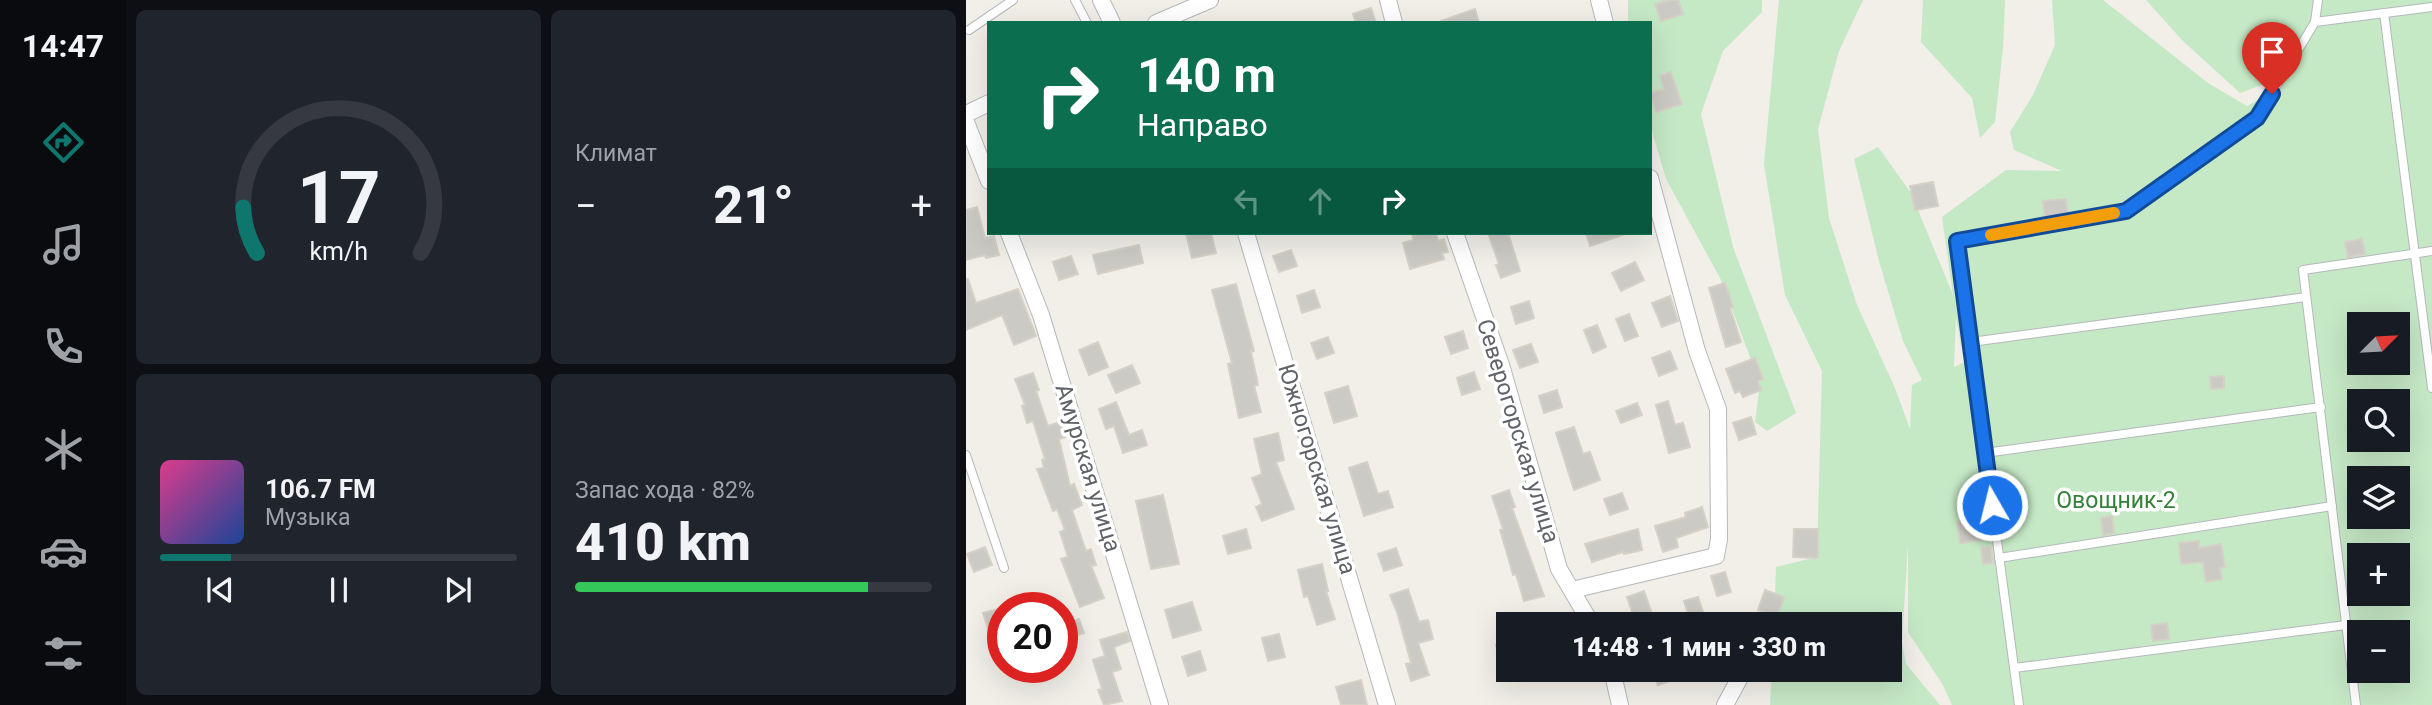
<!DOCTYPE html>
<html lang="ru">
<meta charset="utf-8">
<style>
body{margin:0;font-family:Roboto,sans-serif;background:#20242c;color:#f1f3f6;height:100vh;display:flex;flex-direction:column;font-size:26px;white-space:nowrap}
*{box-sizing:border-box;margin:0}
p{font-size:23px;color:#9ea1a6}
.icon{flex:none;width:38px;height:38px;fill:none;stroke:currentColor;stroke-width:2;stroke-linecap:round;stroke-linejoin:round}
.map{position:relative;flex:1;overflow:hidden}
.details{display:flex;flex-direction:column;gap:10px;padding:10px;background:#0d0f14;width:840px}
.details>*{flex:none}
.guide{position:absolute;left:21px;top:21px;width:665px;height:214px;border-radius:0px;box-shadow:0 7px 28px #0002;background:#0b6e4f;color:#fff;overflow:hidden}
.needle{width:46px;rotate:66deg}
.tools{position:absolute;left:1381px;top:312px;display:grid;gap:14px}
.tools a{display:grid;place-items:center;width:63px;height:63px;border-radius:0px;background:#171b24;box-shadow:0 7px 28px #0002;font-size:35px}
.speed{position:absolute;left:21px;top:592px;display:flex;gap:14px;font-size:35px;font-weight:700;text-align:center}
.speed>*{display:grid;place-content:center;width:91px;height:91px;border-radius:50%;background:#171b24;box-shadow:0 7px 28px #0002;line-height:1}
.speed .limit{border:10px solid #d22;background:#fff;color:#111}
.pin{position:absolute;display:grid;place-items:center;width:60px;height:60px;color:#fff;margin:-72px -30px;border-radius:50% 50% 50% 0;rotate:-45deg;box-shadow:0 0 7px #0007}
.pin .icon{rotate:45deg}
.me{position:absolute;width:77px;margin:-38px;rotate:352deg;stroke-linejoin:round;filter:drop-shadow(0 0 5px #0008)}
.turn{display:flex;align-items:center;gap:24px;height:147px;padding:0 35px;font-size:32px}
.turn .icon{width:91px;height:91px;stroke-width:2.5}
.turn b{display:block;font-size:49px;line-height:60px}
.lanes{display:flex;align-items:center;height:66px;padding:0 35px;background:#0003;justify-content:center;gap:35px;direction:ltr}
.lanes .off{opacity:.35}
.big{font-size:52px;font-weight:800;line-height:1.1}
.details .widget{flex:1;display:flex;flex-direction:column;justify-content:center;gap:10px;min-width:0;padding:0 24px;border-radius:10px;background:#20242c}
.details .dial{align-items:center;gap:0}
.dial svg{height:182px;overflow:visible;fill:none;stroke:#363941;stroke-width:7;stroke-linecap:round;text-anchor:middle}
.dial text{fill:#f1f3f6;stroke:none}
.song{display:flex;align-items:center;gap:21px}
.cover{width:84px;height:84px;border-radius:10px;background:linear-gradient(135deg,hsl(330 70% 55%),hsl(220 70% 35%))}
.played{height:7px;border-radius:4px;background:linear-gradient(90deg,#0f766e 20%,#363941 20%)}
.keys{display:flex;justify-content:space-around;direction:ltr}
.heat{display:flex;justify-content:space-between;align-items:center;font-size:38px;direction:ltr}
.charge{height:10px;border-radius:5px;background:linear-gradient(90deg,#34c759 82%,#363941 0)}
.details .tiles{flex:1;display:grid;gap:10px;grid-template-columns:repeat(2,1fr)}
.trip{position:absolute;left:530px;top:612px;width:406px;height:70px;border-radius:0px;background:#171b24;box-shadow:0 7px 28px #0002;font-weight:800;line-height:70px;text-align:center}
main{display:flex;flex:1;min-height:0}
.tab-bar{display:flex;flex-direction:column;width:126px;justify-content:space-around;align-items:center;background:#090b0e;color:#9ea1a6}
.tab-bar .icon{width:49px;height:49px}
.tab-bar .current{color:#0f766e}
.tab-bar b{font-size:32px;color:#f1f3f6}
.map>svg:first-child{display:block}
.green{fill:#c5e8c5;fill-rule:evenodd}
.building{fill:#cccac5;stroke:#d6d1c6;stroke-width:2}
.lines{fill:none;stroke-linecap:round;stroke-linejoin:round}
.service-casing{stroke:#b5b8bc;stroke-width:10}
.minor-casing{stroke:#b5b8bc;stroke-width:18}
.service{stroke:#fff;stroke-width:8}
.minor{stroke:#fff;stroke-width:16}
.route-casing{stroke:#114b97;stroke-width:18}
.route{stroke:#1a73e8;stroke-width:12}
.slow{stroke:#f59e0b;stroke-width:12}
.labels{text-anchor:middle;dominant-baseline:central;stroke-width:7;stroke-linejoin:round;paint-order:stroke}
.street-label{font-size:23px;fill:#5f6368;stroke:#fff}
.park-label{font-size:23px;fill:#348238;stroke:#fff}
</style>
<main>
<nav class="tab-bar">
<b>14:47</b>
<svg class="icon current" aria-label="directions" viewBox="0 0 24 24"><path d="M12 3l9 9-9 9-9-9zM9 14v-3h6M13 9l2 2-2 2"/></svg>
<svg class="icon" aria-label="music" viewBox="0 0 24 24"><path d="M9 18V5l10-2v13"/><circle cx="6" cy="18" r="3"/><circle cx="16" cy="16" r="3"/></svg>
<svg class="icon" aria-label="phone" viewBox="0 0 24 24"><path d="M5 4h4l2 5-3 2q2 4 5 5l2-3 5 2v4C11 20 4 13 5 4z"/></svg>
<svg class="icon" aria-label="climate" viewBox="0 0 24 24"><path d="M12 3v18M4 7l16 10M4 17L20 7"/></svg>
<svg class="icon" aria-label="car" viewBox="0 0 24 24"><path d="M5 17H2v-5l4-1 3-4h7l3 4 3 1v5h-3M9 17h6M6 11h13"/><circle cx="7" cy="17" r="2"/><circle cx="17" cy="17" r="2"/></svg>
<svg class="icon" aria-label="filters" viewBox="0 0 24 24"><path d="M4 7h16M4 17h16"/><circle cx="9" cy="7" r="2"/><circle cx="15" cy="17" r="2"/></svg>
</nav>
<section class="details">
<div class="tiles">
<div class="widget dial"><svg viewBox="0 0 100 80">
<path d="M14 69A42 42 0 1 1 86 69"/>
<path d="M14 69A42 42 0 0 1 8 49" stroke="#0f766e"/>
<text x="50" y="56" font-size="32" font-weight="700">17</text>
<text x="50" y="72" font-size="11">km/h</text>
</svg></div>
<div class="widget"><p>Климат</p>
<div class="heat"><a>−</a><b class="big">21°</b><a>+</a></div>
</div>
<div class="widget">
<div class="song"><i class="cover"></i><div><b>106.7 FM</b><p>Музыка</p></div></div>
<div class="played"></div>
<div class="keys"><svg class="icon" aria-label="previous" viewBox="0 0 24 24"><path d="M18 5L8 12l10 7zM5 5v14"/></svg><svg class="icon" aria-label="pause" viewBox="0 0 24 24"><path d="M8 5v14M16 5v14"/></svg><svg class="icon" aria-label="next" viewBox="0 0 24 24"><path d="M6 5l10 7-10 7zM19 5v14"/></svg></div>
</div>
<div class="widget"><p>Запас хода · 82%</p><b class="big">410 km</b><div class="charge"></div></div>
</div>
</section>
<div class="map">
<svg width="1466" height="705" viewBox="0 0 1466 705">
<rect width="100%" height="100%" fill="#f1efe8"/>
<g class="green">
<polygon points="662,0 796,0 796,12 757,51 735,114 767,247 830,413 801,431 789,422 794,383 754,278 700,179 684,124 684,23 662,23"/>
<path d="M 813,0 L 897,0 L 873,51 L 852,129 L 863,218 L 891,305 L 929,388 L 944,429 L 946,385 L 956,380 L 937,341 L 913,261 L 888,159 L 912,147 L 945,193 L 987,295 L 976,217 L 1040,170 L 1096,171 L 1048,150 L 1044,132 L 1067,95 L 1089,45 L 1086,0 L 1137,0 L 1242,83 L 1281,106 L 1301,94 L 1303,82 L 1274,93 L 1217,41 L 1180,0 L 1466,0 L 1466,705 L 986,705 L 977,685 L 942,632 L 942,544 L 936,642 L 940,664 L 974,705 L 804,705 L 806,670 L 924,670 L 924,625 L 808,625 L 810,567 L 851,557 L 856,371 L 819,295 L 798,164 ZM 990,317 L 998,362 L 989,367 L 988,366 ZM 1393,324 L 1432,324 L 1432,362 L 1393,362 ZM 1393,401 L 1432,401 L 1432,439 L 1393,439 ZM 1393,478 L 1432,478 L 1432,516 L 1393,516 ZM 1393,555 L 1432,555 L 1432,593 L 1393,593 ZM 1393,632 L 1432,632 L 1432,670 L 1393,670 Z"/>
<polygon points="957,0 1039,0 1037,48 1029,122 1014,138 1006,98 955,42"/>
</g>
<g class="building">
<polygon points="703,0 712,0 717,14 695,21 689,4"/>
<polygon points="405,8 410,23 390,23 387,14"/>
<polygon points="509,9 513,23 475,23 475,21"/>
<polygon points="705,72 716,104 690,112 684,93 698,89 694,76"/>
<polygon points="967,182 972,206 949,210 944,186"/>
<polygon points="1100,199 1102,215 1079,219 1077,201"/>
<polygon points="11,207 19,238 28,236 33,255 20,258 19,255 0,260 0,210"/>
<polygon points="220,233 245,233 250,253 226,258"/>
<polygon points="454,233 470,233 472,241 478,239 482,252 476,253 478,259 444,269 437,243 448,240 446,235"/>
<polygon points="522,233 542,233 554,271 535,278 530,265 533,264"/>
<polygon points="620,233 656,233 657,235 624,246"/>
<polygon points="1396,239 1399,254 1382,257 1379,242"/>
<polygon points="173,245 177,263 132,274 127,255"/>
<polygon points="325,250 331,266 313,272 307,256"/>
<polygon points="105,256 112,274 93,280 87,262"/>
<polygon points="669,262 678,280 655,291 646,273"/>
<polygon points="0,279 2,279 10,303 52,289 70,336 48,345 36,315 0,330"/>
<polygon points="759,283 767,307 764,308 775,342 760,347 743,288"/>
<polygon points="270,284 288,351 285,352 292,385 288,386 295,412 273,418 262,364 266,363 246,290"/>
<polygon points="348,290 354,307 336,313 331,296"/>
<polygon points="704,296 712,321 696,327 686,303"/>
<polygon points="563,301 568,318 550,324 545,307"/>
<polygon points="663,314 672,336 659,341 650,319"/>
<polygon points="631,325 640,347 627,353 618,330"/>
<polygon points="497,331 502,348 485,354 479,337"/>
<polygon points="362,337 368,353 351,359 345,343"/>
<polygon points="132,342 142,367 123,375 113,350"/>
<polygon points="565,344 572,362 554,368 547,350"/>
<polygon points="704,351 711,369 693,376 686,358"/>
<polygon points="789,358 797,379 792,381 795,390 777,397 774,391 769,393 760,369"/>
<polygon points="166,365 174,383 150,393 142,375"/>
<polygon points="508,372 514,389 496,395 491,378"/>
<polygon points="67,373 73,390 70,391 82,426 94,422 99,437 93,439 104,486 108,484 116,505 106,510 120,551 125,549 130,565 125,566 138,598 114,607 95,559 102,557 94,532 99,530 91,509 87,511 71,469 78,468 76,460 79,459 67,421 61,423 56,406 59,405 49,379"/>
<polygon points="1258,376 1258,388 1245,389 1244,377"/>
<polygon points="382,386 391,416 368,423 359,393"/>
<polygon points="591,390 596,407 578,413 573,396"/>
<polygon points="702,401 709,425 717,423 724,447 703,453 690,405"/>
<polygon points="150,402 163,435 176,430 181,445 157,453 148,426 140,429 133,409"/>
<polygon points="671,403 676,415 655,423 650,411"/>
<polygon points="785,417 790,434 773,440 767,423"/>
<polygon points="608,427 617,454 624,452 634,480 608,490 590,433"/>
<polygon points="312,433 318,460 310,462 328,509 296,521 290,507 296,504 286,478 296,474 288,439"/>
<polygon points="401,462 412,494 422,491 427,507 398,516 383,468"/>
<polygon points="543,490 549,507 546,508 578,596 558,601 550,574 547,575 542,557 534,530 537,529 526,496"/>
<polygon points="656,493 662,509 644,515 638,499"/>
<polygon points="197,495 213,564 185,569 170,501"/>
<polygon points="736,507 742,527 710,538 712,547 697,552 689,526 720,517 719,513"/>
<polygon points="1146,516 1148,533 1137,535 1135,518"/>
<polygon points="1020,519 1023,539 994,543 991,522"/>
<polygon points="280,529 285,548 262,554 257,536"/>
<polygon points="672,529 676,550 658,554 657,552 626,562 619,544"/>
<polygon points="828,529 852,529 852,558 827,557"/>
<polygon points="1233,541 1233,548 1255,544 1259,567 1254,568 1256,579 1240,582 1237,562 1215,564 1213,543"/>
<polygon points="19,547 26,565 8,572 1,554"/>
<polygon points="1025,547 1027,563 1017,564 1015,548"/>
<polygon points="430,548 436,565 418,571 412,554"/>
<polygon points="356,564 362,591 360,591 369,619 351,625 342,596 338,597 332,570"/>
<polygon points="759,572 765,592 751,596 745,576"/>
<polygon points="442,589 453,622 462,620 467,639 452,643 463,675 445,681 440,664 445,663 431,612 424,595"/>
<polygon points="799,590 818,597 811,617 792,610"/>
<polygon points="678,591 685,611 668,617 661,597"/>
<polygon points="732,597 738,615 724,620 718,601"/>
<polygon points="226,602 235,630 207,638 199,610"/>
<polygon points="37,608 37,669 35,669 17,613"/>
<polygon points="599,614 602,625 571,625 571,622"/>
<polygon points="113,619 118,633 96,640 96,624"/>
<polygon points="1201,623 1203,639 1187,641 1185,625"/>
<polygon points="161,632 164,641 148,647 155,669 146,672 156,701 138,705 132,690 136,689 127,660 139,656 134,640"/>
<polygon points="313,634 319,657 302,661 296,638"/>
<polygon points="542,641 542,676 540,677 530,645"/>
<polygon points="234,651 240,670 222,676 216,657"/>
<polygon points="687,670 730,670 730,672 692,685"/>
<polygon points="395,680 401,705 375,705 370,687"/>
</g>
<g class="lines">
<defs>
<g id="service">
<polyline points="109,0 121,23"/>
<polyline points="1418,13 1466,388"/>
<polyline points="1349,22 1352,0"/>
<polyline points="3,30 47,0"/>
<polyline points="1005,342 1340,297"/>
<polyline points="1019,453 1355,407"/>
<polyline points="0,455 38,568"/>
<polyline points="1033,558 1366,506"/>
<polyline points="1048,668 1380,625"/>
<polyline points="1053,705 991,241 1160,211 1291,118 1349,22 1466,7"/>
<polyline points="1390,705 1337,270 1466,251"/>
</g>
<g id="minor">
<polyline points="135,0 146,23"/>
<polyline points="422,0 428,23"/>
<polyline points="633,0 639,23"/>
<polyline points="190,23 244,0"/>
<polyline points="0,114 23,103"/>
<polyline points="0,122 23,181"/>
<polyline points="43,233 75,315 194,705"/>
<polyline points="280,233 421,705"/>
<polyline points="489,233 536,368 593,569 626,625"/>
<polyline points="606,590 750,556 753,539 752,409 731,351 684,178"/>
<polyline points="646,670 654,705"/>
<polyline points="759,705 778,670"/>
</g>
</defs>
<use href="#service" class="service-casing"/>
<use href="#minor" class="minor-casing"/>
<use href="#service" class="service"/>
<use href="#minor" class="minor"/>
</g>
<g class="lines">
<defs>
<polyline id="route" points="1026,505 991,241 1160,211 1291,118 1306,94"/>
</defs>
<use href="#route" class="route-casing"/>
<use href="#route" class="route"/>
<polyline class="slow" points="1025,235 1148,213"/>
</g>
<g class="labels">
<g class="street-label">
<text transform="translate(552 431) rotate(73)">Северогорская улица</text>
<text transform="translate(122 468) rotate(73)">Амурская улица</text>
<text transform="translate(351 469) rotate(73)">Южногорская улица</text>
</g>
<g class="park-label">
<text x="1150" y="500">Овощник-2</text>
</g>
</g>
</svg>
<div class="tools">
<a><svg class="needle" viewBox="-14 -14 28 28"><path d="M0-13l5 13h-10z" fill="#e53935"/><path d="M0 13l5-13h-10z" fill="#9ea1a6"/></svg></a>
<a><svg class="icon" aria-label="search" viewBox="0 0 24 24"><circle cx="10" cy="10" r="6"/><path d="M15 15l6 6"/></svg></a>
<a><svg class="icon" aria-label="layers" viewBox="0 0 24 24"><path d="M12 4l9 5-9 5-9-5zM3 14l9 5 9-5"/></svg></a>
<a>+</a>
<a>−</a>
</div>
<div class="speed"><div class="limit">20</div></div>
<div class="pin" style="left:1306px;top:94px;background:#d93025"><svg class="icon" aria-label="arrive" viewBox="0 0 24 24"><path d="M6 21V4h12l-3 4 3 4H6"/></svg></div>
<svg class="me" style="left:1026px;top:505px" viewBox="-20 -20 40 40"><circle r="17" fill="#1a73e8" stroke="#fff" stroke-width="3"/><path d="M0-11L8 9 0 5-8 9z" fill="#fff"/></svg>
<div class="trip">14:48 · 1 мин · 330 m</div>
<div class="guide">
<div class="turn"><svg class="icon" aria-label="right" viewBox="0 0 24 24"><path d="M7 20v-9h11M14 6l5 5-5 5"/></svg><div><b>140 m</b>Направо</div></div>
<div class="lanes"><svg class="icon off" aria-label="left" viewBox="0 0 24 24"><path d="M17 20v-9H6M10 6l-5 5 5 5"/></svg><svg class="icon off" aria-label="ahead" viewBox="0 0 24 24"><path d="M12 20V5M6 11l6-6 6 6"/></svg><svg class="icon" aria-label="right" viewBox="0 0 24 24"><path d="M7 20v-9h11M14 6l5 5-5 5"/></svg></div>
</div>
</div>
</main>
